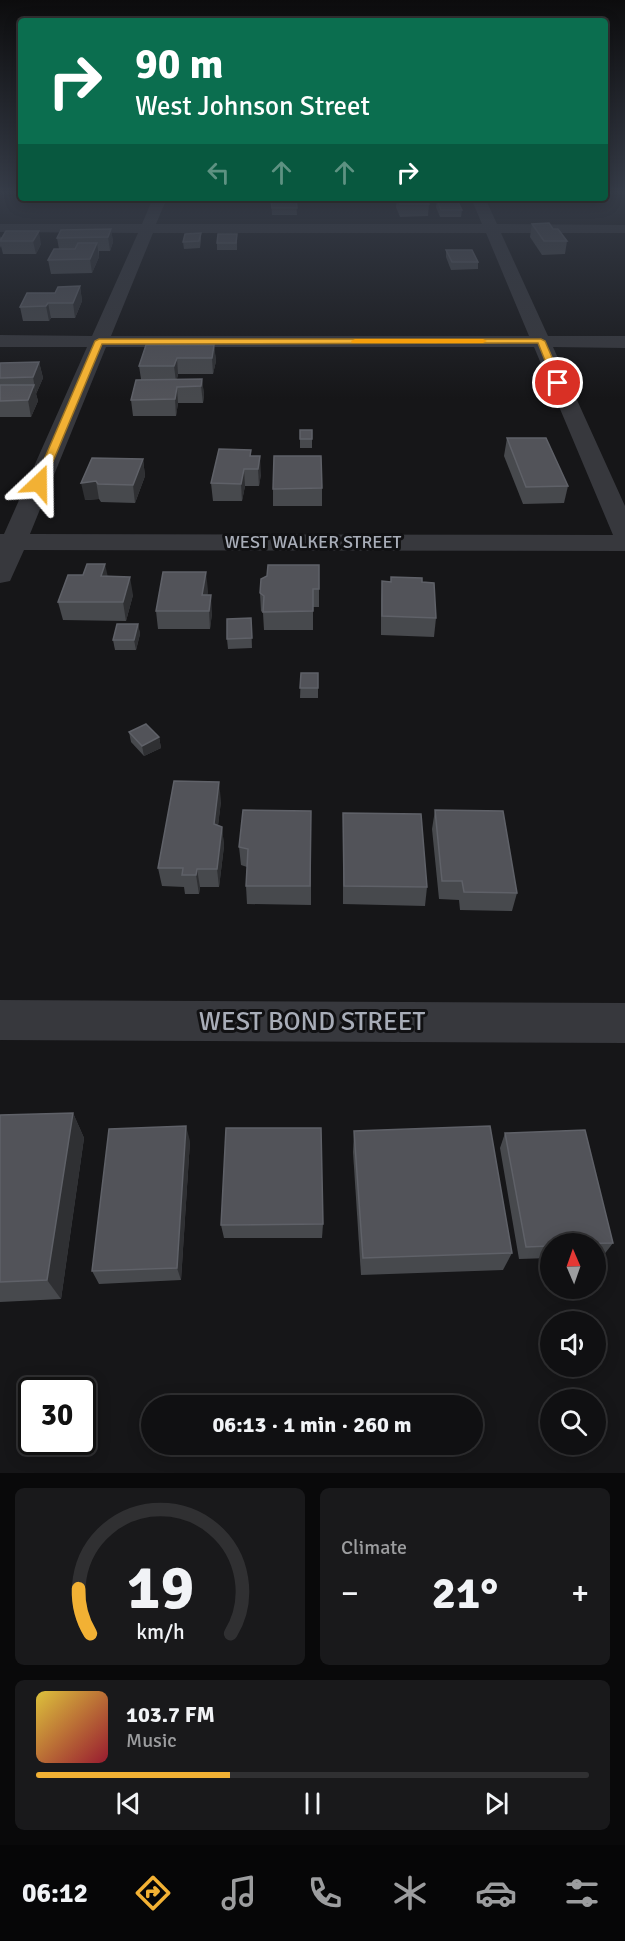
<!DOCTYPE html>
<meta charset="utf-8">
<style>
body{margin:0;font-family:Signika,sans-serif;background:#19191b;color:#f1f3f6;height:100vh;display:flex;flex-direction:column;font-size:22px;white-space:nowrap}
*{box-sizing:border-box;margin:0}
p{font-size:20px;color:#9c9d9f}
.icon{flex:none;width:33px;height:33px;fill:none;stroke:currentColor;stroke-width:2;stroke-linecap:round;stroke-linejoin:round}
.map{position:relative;height:1473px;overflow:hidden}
.drawer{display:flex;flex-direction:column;gap:15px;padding:15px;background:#09090a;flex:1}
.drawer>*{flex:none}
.hud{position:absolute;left:18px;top:18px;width:590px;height:183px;border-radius:6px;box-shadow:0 3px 15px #0003,0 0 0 2px #303032;background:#0b6e4f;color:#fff;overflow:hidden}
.needle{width:39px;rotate:358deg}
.fabs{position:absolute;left:540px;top:1233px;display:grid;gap:12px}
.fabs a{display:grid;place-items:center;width:66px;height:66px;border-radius:50%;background:#101012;box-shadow:0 3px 15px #0003,0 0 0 2px #303032;font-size:30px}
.speed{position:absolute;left:18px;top:1377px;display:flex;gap:12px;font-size:30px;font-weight:700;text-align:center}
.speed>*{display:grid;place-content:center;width:78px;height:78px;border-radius:50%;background:#101012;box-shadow:0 3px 15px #0003,0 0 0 2px #303032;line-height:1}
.speed .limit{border:3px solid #111;border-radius:9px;background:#fff;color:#111}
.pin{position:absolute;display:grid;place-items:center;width:51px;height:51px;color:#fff;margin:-26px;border:3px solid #fff;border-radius:50%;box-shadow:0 2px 6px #0007}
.me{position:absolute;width:66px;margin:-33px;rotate:23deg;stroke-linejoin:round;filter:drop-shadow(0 0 4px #0008)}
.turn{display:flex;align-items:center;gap:21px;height:126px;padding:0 18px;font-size:27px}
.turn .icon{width:78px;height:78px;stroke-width:2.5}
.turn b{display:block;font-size:42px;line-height:51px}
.lanes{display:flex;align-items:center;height:57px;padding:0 18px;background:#0003;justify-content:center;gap:30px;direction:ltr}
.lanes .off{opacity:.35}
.big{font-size:45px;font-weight:700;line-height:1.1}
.drawer .tile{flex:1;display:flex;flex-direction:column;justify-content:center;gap:9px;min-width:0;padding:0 21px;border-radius:9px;background:#19191b}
.drawer .dial{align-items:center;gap:0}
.dial svg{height:156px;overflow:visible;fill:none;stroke:#303032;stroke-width:7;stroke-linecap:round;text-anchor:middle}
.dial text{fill:#f1f3f6;stroke:none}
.song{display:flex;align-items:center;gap:18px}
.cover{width:72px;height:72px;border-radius:9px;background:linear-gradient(135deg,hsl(50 70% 55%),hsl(350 70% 35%))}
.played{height:6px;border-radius:3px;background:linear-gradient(90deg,#f2b134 35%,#303032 35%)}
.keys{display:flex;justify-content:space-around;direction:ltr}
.heat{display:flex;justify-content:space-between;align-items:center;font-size:33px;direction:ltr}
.drawer .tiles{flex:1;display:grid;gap:15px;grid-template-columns:1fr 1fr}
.tile:last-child{grid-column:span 2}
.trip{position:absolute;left:141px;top:1395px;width:342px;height:60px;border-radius:30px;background:#101012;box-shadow:0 3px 15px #0003,0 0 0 2px #303032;font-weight:700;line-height:60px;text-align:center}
.tab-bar{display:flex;height:96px;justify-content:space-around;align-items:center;background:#060607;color:#9c9d9f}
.tab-bar .icon{width:42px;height:42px}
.tab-bar .current{color:#f2b134}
.tab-bar b{font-size:27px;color:#f1f3f6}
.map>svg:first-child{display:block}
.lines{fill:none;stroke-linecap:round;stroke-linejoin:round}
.minor{fill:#37383d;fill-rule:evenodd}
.wall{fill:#47494d}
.shaded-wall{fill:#2f3033}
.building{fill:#525359;stroke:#5f6168;stroke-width:1.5}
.route{fill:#f2b134;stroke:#9d7322;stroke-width:1.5}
.slow{fill:#f59e0b}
.labels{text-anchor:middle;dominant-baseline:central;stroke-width:6;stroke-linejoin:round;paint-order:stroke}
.far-street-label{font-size:18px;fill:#a8adb8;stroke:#111113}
.near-street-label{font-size:26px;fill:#a8adb8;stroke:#111113}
</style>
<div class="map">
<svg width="625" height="1473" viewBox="0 0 625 1473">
<rect width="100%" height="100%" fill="#161618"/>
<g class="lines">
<g class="minor">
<path d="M 153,198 L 167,198 L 156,224 L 482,224 L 471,198 L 485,198 L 497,224 L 625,225 L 625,233 L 501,233 L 548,336 L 625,336 L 625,348 L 553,347 L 625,506 L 625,551 L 24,550 L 10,581 L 0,583 L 0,534 L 4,534 L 87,347 L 0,347 L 0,335 L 92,336 L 138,233 L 0,232 L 0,224 L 142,224 ZM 153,233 L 486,233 L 529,336 L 111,336 ZM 106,347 L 534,347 L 613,535 L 30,534 Z"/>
<polygon points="0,1000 625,1003 625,1043 0,1040"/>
</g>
</g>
<g class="wall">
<polygon points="397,198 427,198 429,204 428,216 400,217 396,207"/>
<polygon points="296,199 297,215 272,215 271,200"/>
<polygon points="437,200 462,210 461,217 440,217 436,207"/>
<polygon points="532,224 553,229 567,241 565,254 542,255 530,237"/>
<polygon points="111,229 113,242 110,251 99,251 99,257 92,273 51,274 48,260 59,249 57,238"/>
<polygon points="6,231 41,244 36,254 3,254 1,246 0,248 0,236 1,238"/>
<polygon points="201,233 201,240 200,248 184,249 183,242"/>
<polygon points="237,241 237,250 217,250 217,243"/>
<polygon points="446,250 478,262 478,269 451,270 446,257"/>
<polygon points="80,286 82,301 75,318 51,318 49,321 23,321 20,307 55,293"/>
<polygon points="214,345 216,361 213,374 178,374 177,379 202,379 204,395 203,403 178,403 176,416 133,416 131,400 141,379 139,366"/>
<polygon points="39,362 43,378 36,394 38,401 31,417 0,417 0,363"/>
<polygon points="312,430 312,448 300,448 300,439"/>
<polygon points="507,438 568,486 564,503 523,504 504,456"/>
<polygon points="251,450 251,456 261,474 259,486 245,486 242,501 213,501 211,483"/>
<polygon points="92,458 143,459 145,476 135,503 101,502 99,499 85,500"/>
<polygon points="322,488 322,506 273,506 273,489"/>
<polygon points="319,565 319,607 313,607 313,630 264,630 263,613 261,611 260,593"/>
<polygon points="108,576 133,595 126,621 63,620 58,602"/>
<polygon points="382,581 422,582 436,618 434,637 381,635 381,600"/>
<polygon points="208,591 207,595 212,613 210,629 158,629 156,611"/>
<polygon points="251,618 252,648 228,649 227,639"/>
<polygon points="138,624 140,634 136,650 115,650 113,640"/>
<polygon points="301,673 318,673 318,698 300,698"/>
<polygon points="129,732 159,737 161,748 144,756 131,742"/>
<polygon points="221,801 218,825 222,827 224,846 219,887 200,887 199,894 185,894 184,887 162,886 158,868"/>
<polygon points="435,810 517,893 512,911 460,910 459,900 439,899 432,829"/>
<polygon points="311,811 311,905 247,904 246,886 247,867 241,865 239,847"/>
<polygon points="343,813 427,887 425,906 343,904"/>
<polygon points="73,1113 84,1138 61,1299 0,1302 0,1115"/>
<polygon points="354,1131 512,1253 503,1270 361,1275 353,1152"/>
<polygon points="505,1133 613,1243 603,1256 596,1256 596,1244 550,1244 550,1258 519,1259 500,1148"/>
<polygon points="190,1141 181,1280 99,1284 92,1271"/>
<polygon points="323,1224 322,1238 224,1238 221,1225"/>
</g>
<g class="shaded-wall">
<polygon points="111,229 113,242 110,251 108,237"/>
<polygon points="39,231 41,244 36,254 33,241"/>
<polygon points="97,243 99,257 92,273 90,259"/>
<polygon points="80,286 82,301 75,318 73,303"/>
<polygon points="48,303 51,318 49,321 46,306"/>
<polygon points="214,345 216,361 213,374 212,358"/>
<polygon points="177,358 178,374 176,382 174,366"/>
<polygon points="39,362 43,378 36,394 33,377"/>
<polygon points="202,379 204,395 203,403 201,386"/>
<polygon points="34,385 38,401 31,417 28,400"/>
<polygon points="177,387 178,403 176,416 175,399"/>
<polygon points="260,456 261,474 259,486 258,469"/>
<polygon points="143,459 145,476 135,503 133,485"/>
<polygon points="244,469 245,486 242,501 241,484"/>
<polygon points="96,481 99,499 85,500 81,483"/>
<polygon points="105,564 109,582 101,576"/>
<polygon points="206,572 208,591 205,611 202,595"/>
<polygon points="130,577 133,595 126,621 123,602"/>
<polygon points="211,595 212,613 210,629 209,611"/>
<polygon points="138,624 140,634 136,650 134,640"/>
<polygon points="159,737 161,748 144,756 142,746"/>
<polygon points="219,782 221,801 216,843 214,824"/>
<polygon points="222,827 224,846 219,887 217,869"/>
<polygon points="197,869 200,887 199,894 196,875"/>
<polygon points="73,1113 84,1138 61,1299 47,1280"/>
<polygon points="186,1126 190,1141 181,1280 177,1268"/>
</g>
<g class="building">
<polygon points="398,198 427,198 429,204 400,204"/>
<polygon points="296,199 297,208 272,208 271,200"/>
<polygon points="437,200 457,200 462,210 441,210"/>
<polygon points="549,223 553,229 558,229 567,241 544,241 532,224"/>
<polygon points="111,229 108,237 57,238 61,230"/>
<polygon points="6,231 39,231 33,241 0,241"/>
<polygon points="201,233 199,241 183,242 185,234"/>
<polygon points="218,234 237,234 236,243 217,243"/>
<polygon points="78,243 97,243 90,259 48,260 54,249 75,249"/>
<polygon points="446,250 472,250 478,262 452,262"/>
<polygon points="80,286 73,303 48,303 46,306 20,307 27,293 55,293 58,287"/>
<polygon points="146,345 214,345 212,358 177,358 174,366 139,366"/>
<polygon points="39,362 33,377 0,378 0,363"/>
<polygon points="202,379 201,386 177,387 175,399 131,400 136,380"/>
<polygon points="0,385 34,385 28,400 0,401"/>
<rect x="300" y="430" width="12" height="9"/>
<polygon points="507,438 546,438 568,486 526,487"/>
<polygon points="219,449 251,450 250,456 260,456 258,469 244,469 241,484 211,483"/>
<polygon points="274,456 321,456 322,488 273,489"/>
<polygon points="92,458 143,459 133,485 98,484 96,481 81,483"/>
<polygon points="87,564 105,564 101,576 130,577 123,602 58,602 68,575 83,575"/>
<polygon points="268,565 319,565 319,589 313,589 313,611 263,612 264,596 260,593 261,579 267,576"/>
<polygon points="163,572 206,572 202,595 211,595 209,611 156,611"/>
<polygon points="391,577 422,578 422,582 434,583 436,618 382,616 382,581 391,582"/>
<polygon points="251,618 252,638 227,639 227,619"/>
<polygon points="117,624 138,624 134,640 113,640"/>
<polygon points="301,673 318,673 318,688 300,688"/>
<polygon points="146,724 159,737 142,746 129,732"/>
<polygon points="174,781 219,782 214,824 222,827 217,869 197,869 196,875 182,875 183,868 158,868"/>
<polygon points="243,810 311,811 310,886 246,886 248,849 239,847"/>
<polygon points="435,810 503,811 517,893 464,892 462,881 442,881"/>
<polygon points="343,813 421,814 427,887 344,886"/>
<polygon points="73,1113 47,1280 0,1282 0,1115"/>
<polygon points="186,1126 177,1268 92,1271 109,1129"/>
<polygon points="490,1126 512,1253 363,1258 354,1131"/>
<polygon points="226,1128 321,1128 323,1224 221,1225"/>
<polygon points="585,1130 613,1243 550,1244 550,1246 526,1247 505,1133"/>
</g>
<linearGradient id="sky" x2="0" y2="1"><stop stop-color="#0c0c0d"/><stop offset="0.48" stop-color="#363c48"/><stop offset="1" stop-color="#363c48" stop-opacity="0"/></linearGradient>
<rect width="625" height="399" fill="url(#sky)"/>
<polygon class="route" points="99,339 541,339 545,341 563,383 558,385 554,383 538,343 102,344 44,483 36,485 34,483 95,341"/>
<polygon class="slow" points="355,339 483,339 487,341 483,343 352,343 351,341"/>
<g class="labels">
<g class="far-street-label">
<text x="313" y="542">WEST WALKER STREET</text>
</g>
<g class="near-street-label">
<text x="312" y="1022">WEST BOND STREET</text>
</g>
</g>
</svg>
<div class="fabs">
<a><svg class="needle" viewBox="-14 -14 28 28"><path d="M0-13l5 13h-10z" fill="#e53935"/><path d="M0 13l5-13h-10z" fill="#9c9d9f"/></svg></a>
<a><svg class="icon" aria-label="sound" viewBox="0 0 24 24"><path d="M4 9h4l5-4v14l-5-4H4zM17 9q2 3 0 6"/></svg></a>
<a><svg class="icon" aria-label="search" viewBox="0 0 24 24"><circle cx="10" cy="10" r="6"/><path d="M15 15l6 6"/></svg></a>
</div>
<div class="speed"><div class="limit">30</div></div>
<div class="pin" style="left:558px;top:383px;background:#d93025"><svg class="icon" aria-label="arrive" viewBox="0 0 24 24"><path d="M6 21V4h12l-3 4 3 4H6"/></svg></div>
<svg class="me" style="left:39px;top:483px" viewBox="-20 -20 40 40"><path d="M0-17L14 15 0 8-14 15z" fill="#f2b134" stroke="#fff" stroke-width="4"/></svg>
<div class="trip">06:13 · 1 min · 260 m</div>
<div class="hud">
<div class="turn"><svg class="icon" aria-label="right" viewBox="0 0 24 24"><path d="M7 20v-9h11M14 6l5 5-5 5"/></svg><div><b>90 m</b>West Johnson Street</div></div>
<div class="lanes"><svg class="icon off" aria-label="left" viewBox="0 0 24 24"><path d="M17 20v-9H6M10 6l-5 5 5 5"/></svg><svg class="icon off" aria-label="ahead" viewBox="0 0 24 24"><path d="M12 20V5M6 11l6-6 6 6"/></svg><svg class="icon off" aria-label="ahead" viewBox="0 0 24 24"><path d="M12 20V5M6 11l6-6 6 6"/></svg><svg class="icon" aria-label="right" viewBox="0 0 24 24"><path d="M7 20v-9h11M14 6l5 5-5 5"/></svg></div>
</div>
</div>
<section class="drawer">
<div class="tiles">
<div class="tile dial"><svg viewBox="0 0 100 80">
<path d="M14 69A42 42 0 1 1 86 69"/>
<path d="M14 69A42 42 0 0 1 8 46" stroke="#f2b134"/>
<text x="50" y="56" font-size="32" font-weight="700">19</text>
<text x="50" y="72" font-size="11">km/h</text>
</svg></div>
<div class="tile"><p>Climate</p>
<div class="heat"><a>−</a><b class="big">21°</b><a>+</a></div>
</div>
<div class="tile">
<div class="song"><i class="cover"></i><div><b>103.7 FM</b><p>Music</p></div></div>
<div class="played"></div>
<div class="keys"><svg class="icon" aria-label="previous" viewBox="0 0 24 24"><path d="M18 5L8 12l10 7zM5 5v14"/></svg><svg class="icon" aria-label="pause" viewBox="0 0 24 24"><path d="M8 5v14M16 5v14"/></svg><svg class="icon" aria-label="next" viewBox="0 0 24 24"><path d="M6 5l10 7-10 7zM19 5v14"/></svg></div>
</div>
</div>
</section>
<nav class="tab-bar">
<b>06:12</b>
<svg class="icon current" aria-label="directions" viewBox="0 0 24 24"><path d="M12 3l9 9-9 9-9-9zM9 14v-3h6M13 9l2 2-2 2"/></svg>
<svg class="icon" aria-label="music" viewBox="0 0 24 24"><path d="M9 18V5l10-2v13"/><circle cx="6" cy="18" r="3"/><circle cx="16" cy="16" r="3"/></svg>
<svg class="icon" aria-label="phone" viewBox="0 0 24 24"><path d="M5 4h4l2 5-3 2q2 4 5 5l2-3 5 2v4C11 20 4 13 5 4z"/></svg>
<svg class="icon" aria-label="climate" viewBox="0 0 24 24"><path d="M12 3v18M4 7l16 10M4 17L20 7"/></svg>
<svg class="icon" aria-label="car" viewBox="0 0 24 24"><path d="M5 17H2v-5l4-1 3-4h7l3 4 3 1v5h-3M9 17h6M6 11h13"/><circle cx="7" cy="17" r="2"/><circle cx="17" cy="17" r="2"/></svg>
<svg class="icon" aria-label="filters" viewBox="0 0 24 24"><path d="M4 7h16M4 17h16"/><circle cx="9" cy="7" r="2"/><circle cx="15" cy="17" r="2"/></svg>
</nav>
